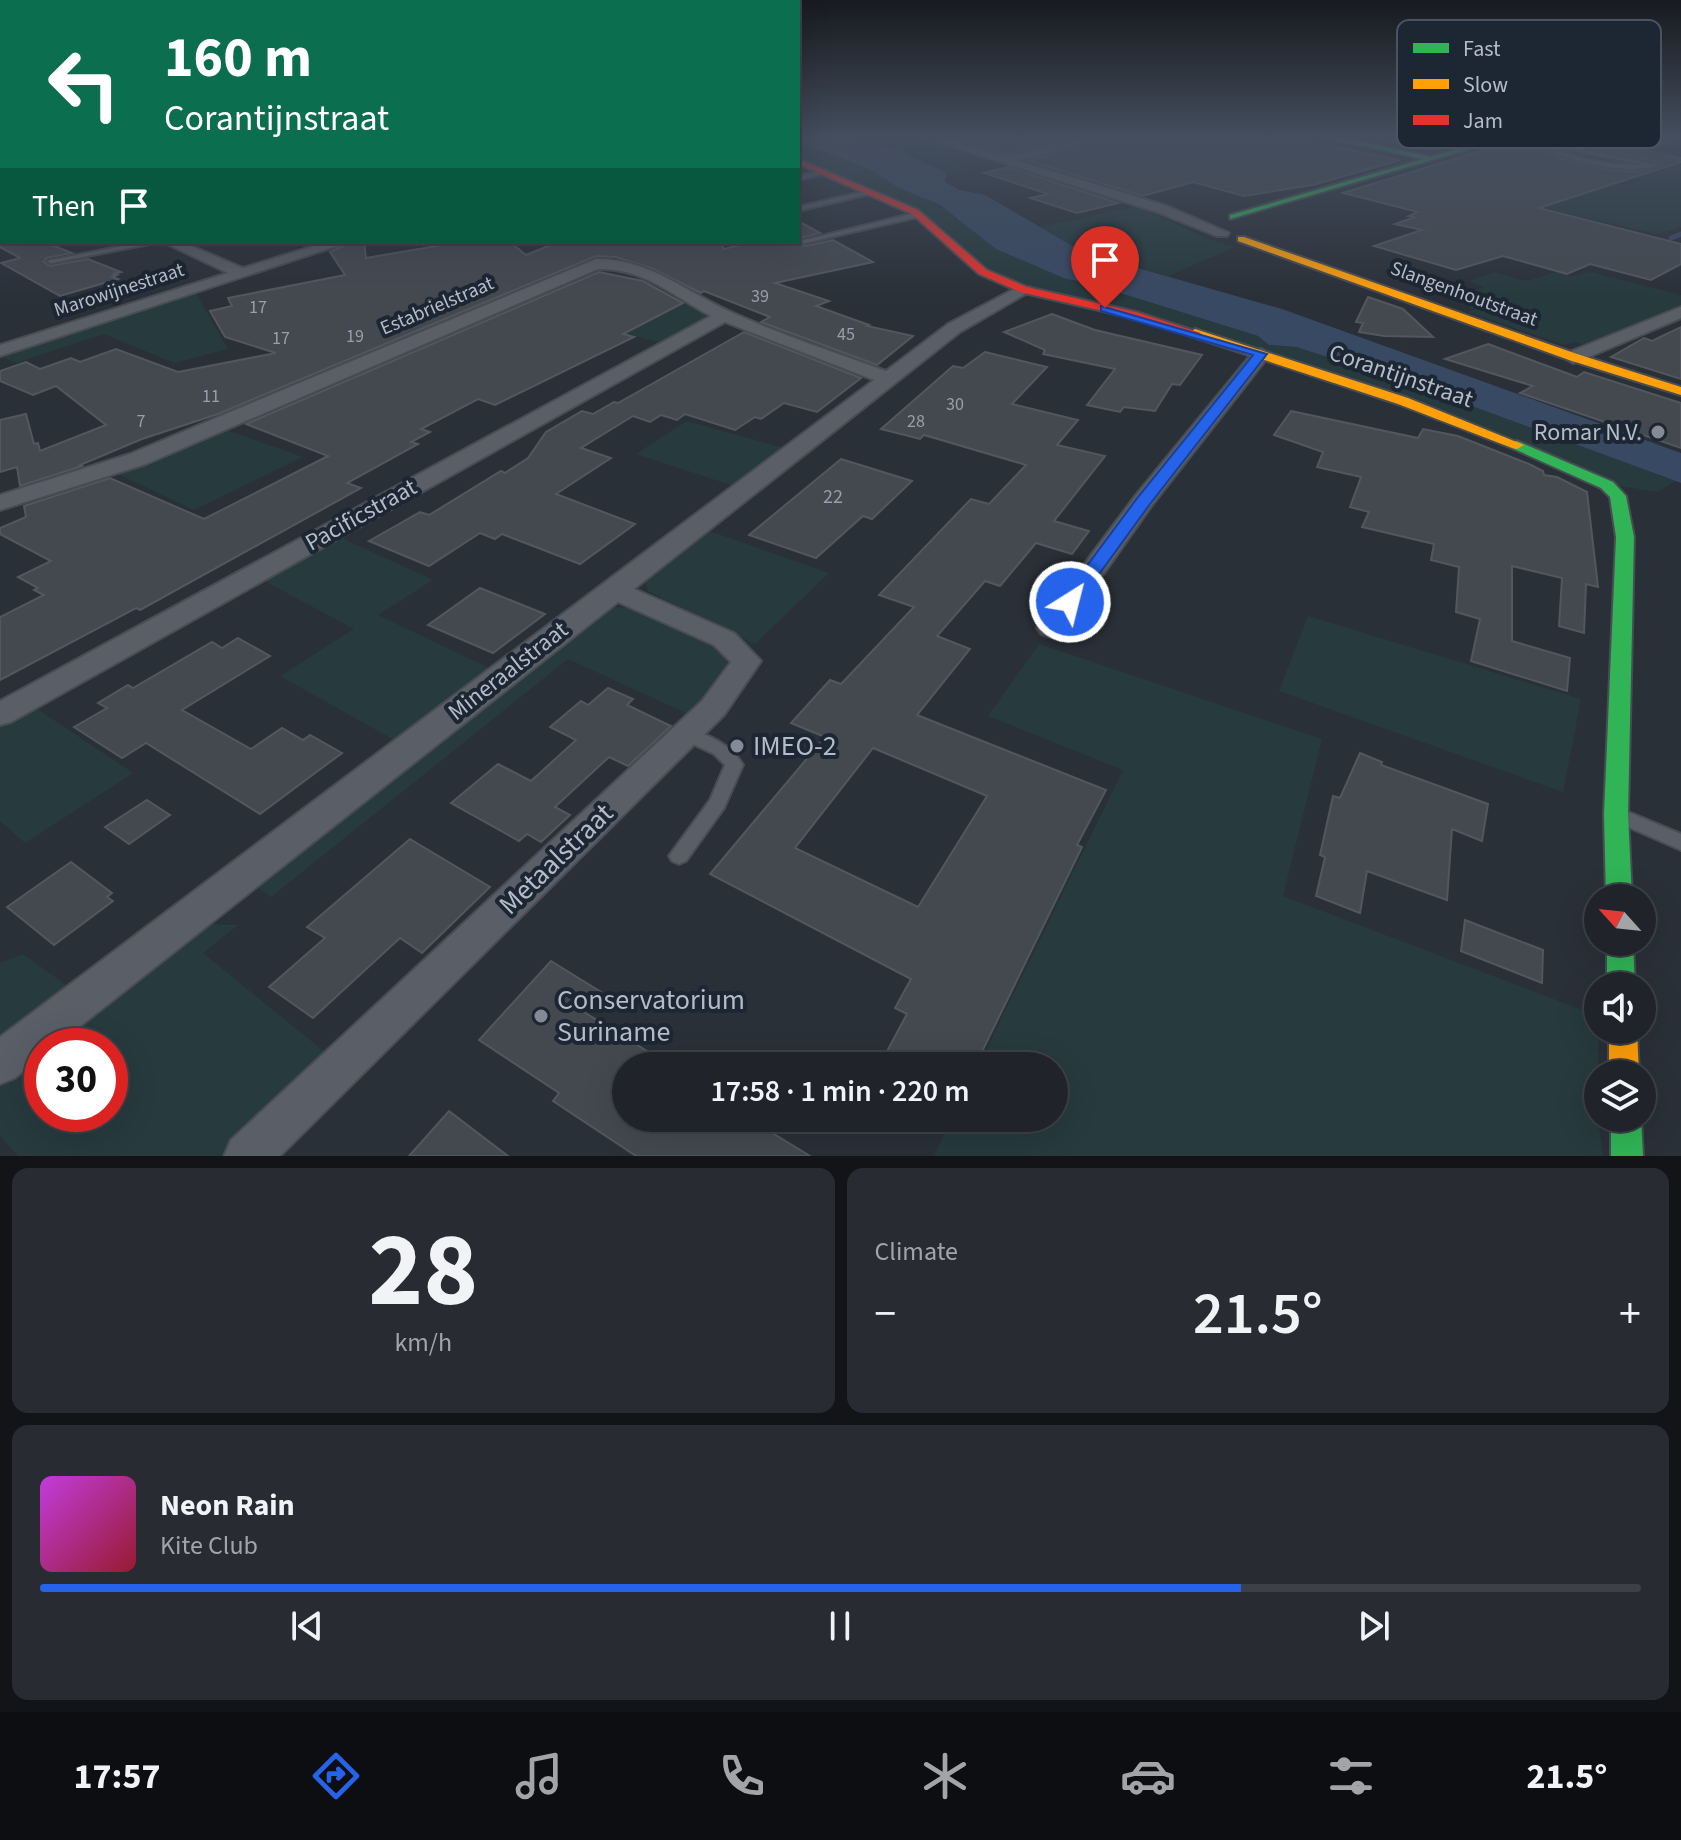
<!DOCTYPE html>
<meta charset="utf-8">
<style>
body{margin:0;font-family:"Source Sans 3",sans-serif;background:#282c32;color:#f1f3f6;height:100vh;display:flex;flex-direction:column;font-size:30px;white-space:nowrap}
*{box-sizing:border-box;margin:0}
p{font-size:26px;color:#a2a4a8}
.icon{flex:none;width:44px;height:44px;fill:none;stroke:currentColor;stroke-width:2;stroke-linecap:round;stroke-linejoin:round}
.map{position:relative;height:1156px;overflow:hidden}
.panel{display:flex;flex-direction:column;gap:12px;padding:12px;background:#121417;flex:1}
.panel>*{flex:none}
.guide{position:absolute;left:0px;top:0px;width:800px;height:244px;box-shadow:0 8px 32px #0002,0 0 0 2px #3d4147;background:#0b6e4f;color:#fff;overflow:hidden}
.needle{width:52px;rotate:297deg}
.fabs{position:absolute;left:1584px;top:884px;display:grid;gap:16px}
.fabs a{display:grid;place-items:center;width:72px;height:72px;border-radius:50%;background:#20242a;box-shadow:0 8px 32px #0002,0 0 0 2px #3d4147;font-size:40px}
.speed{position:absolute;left:24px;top:1028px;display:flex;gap:16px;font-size:40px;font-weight:700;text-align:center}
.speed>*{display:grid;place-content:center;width:104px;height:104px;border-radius:50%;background:#20242a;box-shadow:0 8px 32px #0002,0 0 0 2px #3d4147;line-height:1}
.speed .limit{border:12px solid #d22;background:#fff;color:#111}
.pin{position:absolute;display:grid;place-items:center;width:68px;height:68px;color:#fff;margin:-82px -34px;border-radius:50% 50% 50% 0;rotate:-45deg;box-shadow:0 0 8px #0007}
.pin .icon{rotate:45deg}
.me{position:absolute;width:88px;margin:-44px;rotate:36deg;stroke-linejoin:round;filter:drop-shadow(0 0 6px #0008)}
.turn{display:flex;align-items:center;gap:28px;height:168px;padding:0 32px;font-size:36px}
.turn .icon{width:104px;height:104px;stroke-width:2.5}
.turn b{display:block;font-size:56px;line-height:68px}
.then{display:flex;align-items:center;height:76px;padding:0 32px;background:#0003;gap:16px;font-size:30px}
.big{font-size:60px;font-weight:600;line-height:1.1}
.panel .card{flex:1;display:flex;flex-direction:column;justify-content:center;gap:12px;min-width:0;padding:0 28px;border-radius:16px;background:#282c32}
.panel .dial{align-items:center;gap:0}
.dial b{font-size:104px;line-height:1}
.song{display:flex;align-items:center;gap:24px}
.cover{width:96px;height:96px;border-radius:12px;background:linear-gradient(135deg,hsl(290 70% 55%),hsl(350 70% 35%))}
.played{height:8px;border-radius:4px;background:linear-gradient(90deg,#2563eb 75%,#3d4147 75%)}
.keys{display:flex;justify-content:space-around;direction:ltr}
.heat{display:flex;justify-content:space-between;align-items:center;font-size:44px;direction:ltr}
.panel .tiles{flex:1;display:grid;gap:12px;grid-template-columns:1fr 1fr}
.card:last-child{grid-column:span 2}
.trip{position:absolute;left:612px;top:1052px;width:456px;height:80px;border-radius:40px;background:#20242a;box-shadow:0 8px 32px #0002,0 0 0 2px #3d4147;font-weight:600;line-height:80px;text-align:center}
.tabs{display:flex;height:128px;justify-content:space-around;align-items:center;background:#0d0e11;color:#a2a4a8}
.tabs .icon{width:56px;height:56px}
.tabs .active{color:#2563eb}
.tabs b{font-size:36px;color:#f1f3f6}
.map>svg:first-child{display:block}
.green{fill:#273a3e}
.water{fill:#384963}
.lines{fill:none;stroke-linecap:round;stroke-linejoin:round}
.stream{stroke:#384963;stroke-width:5}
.building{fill:#444950;stroke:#52575f;stroke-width:2;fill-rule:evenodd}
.lane-casing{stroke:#484c53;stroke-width:4}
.street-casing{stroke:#484c53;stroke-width:4}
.fast-casing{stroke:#484c53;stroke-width:4}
.slow-casing{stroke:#484c53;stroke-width:4}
.jam-casing{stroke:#484c53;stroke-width:4}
.lane{fill:#5a5e66;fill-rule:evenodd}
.street{fill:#5a5e66;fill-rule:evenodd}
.fast{fill:#30b455;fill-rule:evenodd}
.slow{fill:#ff9f0a;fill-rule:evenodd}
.jam{fill:#e5322d;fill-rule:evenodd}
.route{fill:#2563eb;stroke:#184099;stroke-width:2}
.poi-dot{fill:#848b96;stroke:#1d2633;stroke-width:3}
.labels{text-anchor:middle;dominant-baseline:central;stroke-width:8;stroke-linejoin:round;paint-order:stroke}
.far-number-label{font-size:18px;fill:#989fab}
.far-street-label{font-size:20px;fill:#b4bcc9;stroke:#1d2633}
.number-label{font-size:20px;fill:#989fab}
.street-label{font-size:24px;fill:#b4bcc9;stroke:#1d2633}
.poi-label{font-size:24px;fill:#b4bcc9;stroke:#1d2633;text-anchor:end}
.near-poi-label{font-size:28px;fill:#b4bcc9;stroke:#1d2633;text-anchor:start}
.near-street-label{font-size:28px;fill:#b4bcc9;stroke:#1d2633}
.key{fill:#1d2633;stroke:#4a5360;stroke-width:2}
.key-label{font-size:22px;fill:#b4bcc9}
</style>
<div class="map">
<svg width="1681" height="1156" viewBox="0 0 1681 1156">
<rect width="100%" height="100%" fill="#2a3038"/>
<g class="green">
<polygon points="902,136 914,136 972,154 952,158 969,172 947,173 901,152 869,143"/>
<polygon points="1538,136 1583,136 1681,160 1681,227 1656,234 1498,197 1591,177 1629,185 1643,179 1498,148"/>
<path d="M 821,149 C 834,161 857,160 872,170 C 893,187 920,194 943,208 C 981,231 1041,275 1085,282 L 1258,336 L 1269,345 L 1296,347 L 1415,385 L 1675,481 L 1658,492 L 1620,486 L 1524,443 L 1026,286 L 984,267 L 941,226 L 798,158 L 798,154 Z"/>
<polygon points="1138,206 1208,239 1235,247 1168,276 1074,247 1040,227"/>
<polygon points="1494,272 1526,281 1557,272 1571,276 1590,272 1681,295 1681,305 1587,345 1575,342 1564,345 1468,312 1474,309 1452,301 1484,287 1470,281"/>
<polygon points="196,293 228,349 174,363 104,334 16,363 0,356"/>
<polygon points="683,298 703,312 705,318 662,343 617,332"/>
<polygon points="687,421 787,449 737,487 636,454"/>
<polygon points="221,428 303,457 194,510 116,473"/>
<polygon points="704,529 829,573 755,644 648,591 645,580"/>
<polygon points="335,535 433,580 378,615 493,670 398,742 280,676 354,629 257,577"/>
<polygon points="616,607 630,608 723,650 729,658 720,683 690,715 568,659 271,897 258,888 601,613"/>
<polygon points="1308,616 1581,699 1563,792 1279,691"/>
<polygon points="1039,644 1322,739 1283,896 1598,1016 1598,1118 1603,1156 934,1156 952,1118 1054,1118 1054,1066 978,1066 1123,770 988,716"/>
<polygon points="31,705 133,773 25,843 0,821 0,724"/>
<polygon points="210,924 238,925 203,953 332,1058 227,1156 18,1156 0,1136 0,1085 42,1052 42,1114 110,1114 110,1046 50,1046"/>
<polygon points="23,954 73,990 0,1045 0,963"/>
</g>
<polygon class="water" points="798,136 844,136 901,152 947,173 945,182 960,190 985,195 1074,247 1110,260 1282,309 1681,453 1681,483 1415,385 1296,347 1269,345 1258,336 1085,282 1066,279 996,249 940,205 899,188 871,170 798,141"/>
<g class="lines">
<polyline class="stream" points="1671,238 1681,234"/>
</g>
<g class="building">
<polygon points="966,136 1073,136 1006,154 965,141"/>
<polygon points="1109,136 1309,136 1319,144 1400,160 1313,185 1244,196 1193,182 1143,196 1029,161"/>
<polygon points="1364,136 1456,136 1470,139 1433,150"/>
<polygon points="1538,136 1635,136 1636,140 1620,145 1681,158 1681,162 1539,208 1681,244 1681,264 1651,280 1590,264 1567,274 1503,256 1456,270 1374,246 1422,230 1395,224 1415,217 1409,216 1418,212 1343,193 1500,145 1529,150 1530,144 1535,145 1559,158 1609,170 1636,172 1661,166 1659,162"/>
<polygon points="1008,167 1118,203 1077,213 1030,198 1048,194 984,173"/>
<polygon points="798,221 820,233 800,238 800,244 806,246 833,240 873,262 775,283 829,301 816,306 869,325 867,326 913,336 877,365 761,322 770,317 704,291 701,293 651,268 616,257 596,256 218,414 142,439 80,465 82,466 20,486 17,467 0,472 0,420 26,414 34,444 38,443 40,451 106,425 56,386 33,395 0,381 0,371 26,362 40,369 71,358 80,362 116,349 178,372 276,353 225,337 210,311 232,306 228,298 345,275 330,252 352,242 364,242 366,258 460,242 510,242 526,255 558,242 723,242 723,249 755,242 798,242"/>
<polygon points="0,242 44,242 72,253 46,258 44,262 50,266 88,259 121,272 113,274 117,275 112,277 118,279 60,296 1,263 20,258 0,247"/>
<polygon points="599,272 643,281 683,303 623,334 634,337 495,405 478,399 421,429 430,432 411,442 418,444 347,483 361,488 140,610 136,608 0,680 0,617 44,595 34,590 38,588 18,577 51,561 0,534 0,528 26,517 24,506 110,478 204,519 328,456 246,424"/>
<polygon points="1368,297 1403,309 1433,337 1384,336 1359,332 1363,323 1356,322"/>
<polygon points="1052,314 1095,330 1202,355 1180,385 1172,384 1155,411 1124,407 1120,412 1087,405 1115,369 1043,354 1045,350 1004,332"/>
<polygon points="1681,327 1681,379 1611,357 1644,338 1652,341"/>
<polygon points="744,332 861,378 817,412 784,403 761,419 755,417 735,430 685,414 677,420 661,415 650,422 633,416 581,448 611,458 556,494 635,524 580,564 502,534 495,539 480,533 429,566 369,541 420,512 429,515 501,471 505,473 528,458 546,432 582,411 593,414 614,402 618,403"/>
<polygon points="1488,344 1577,377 1584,372 1681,403 1681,448 1520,393 1533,386 1445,359"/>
<path d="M 985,352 L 1047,367 L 1012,404 L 1078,420 L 1057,445 L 1105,456 L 1054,521 L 1089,531 L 1072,554 L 1036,543 L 1000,586 L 985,581 L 937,636 L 970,649 L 917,715 L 1106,790 L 1077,845 L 1082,847 L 975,1066 L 879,1066 L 907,1014 L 895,1008 L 911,979 L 710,874 L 825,737 L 791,723 L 830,680 L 841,684 L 914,607 L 879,595 L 971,499 L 989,504 L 1026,465 L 924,435 L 920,439 L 881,429 L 953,366 L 963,368 ZM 873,748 L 987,796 L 918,907 L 795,848 Z"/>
<polygon points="1291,411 1418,438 1423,429 1458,436 1529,464 1543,471 1544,475 1557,477 1587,492 1598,587 1586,584 1584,633 1559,626 1562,578 1512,566 1512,641 1570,658 1567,691 1471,661 1480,619 1456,612 1459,567 1431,560 1434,544 1362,527 1369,512 1350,507 1361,477 1317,467 1323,452 1274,435"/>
<polygon points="841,459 912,481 872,519 863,516 816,558 749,535"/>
<polygon points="480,588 545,614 493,653 428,625"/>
<polygon points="238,638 270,656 182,710 251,749 282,728 303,740 310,735 342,753 260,814 146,743 122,758 74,727 107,708 98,703 128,685 133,688 212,642 222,648"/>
<polygon points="608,688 633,699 627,705 671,726 628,766 609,757 555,807 570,815 541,842 527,834 519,841 451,803 498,764 531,781 576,740 550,727 581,701 588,705"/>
<polygon points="1360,753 1382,762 1381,765 1488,804 1482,841 1452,829 1447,900 1367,871 1360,913 1316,896 1325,857 1320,855 1333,796 1340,798"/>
<polygon points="147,800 170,815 129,844 105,827"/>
<polygon points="410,839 490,887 422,953 400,938 313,1018 269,987 325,938 307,927"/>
<polygon points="71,862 112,893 107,897 113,901 54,945 7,907"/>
<polygon points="1465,920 1543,950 1542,983 1461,951"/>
<polygon points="551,961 601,992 584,1012 671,1066 626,1066 626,1118 748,1118 810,1156 636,1156 553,1101 559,1093 479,1040"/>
<polygon points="449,1111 508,1156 409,1156"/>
</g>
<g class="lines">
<defs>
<g id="lane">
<path d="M 1508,136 L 1522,136 L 1658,165 C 1634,175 1585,164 1560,155 C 1552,152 1546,146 1539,143 C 1529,140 1518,140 1508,136 ZM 1550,146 L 1645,165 C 1614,165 1578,162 1550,146 Z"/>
<polygon points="1673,136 1681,138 1657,146 1654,144"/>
<polygon points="826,170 828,173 798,180 798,176"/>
<polygon points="2,180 2,184 0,185 0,181"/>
<polygon points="871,190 873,193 798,211 798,207"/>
<polygon points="919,212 922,216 805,243 801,241"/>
<rect x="0" y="217" width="2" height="4"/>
<polygon points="143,242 160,242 51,263 47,261"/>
<path d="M 686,728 C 709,735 731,744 743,765 L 724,808 L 686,861 L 679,864 L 672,861 L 669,856 L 710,800 L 725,765 L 714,754 L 680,738 L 678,734 L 680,730 Z"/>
<polygon points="1626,811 1681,834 1681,850 1619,823 1617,818 1619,813"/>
</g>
<g id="street">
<polygon points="920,136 938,136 1006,157 1087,136 1106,136 1018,161 1167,206 1229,233 1227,236 1217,236 1157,212"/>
<rect x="0" y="166" width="2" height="8"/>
<polygon points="163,242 182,242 243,268 327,242 349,242 0,356 0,345 228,273"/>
<path d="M 596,259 C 650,259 684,291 731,312 C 781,335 834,352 886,371 L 948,324 L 1018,287 L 1030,287 L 1032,290 L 960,332 L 634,589 L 734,633 L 761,661 L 724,715 L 280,1156 L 224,1156 L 231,1140 L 702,701 L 731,662 L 714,645 L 618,602 L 55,1046 L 42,1046 L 42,1056 L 15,1078 L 0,1084 L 0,1037 L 874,380 L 725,322 L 11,722 L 0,725 L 0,701 L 711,316 C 673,296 644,268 598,269 L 146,464 L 0,510 L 0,495 L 130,454 Z"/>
<polygon points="1681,307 1681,318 1579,361 1573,363 1564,357 1567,353"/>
<polygon points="1261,349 1270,354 1267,358 1152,505 1061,634 1051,637 1041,634 1037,628 1041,622 1136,495 1255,350"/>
</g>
<g id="fast">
<polygon points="1317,136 1334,136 1431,157 1501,136 1513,136 1230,219 1230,215 1424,159"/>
<polygon points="1517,441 1613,482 1626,496 1634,537 1628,814 1632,898 1606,898 1604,814 1616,537 1610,497 1601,488 1512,448 1512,442"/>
<polygon points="1607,942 1633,942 1635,986 1607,986"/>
<polygon points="1611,1118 1641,1118 1643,1156 1611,1156"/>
</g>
<g id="slow">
<polygon points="1238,237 1244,237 1577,354 1681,387 1681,395 1569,360 1238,241"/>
<polygon points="1195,329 1408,398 1524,445 1517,449 1512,448 1398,404 1191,336 1189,333"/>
<polygon points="1609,1030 1637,1030 1639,1074 1609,1074"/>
</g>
<polygon id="jam" points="798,159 918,210 987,270 1027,287 1136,312 1201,333 1195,337 1129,317 1020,292 979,274 912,214 798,164"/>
</defs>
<use href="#lane" class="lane-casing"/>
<use href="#street" class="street-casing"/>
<use href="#fast" class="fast-casing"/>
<use href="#slow" class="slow-casing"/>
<use href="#jam" class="jam-casing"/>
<use href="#lane" class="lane"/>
<use href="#street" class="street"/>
<use href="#fast" class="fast"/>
<use href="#slow" class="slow"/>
<use href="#jam" class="jam"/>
</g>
<linearGradient id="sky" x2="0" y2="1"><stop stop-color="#171a1f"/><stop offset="0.46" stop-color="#444e5e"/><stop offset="1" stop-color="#444e5e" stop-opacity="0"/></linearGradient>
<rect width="1681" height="298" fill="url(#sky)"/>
<polygon class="route" points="1101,306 1267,354 1150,504 1076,606 1070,608 1060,602 1063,598 1138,497 1253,355 1101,311"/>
<g class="poi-dot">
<circle cx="1658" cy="432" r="8"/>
<circle cx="737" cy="746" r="8"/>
<circle cx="541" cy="1016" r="8"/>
</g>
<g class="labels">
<g class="far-number-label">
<text x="760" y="296">39</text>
<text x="258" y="307">17</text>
<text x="846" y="334">45</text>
<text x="355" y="336">19</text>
<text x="281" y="338">17</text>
<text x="211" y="396">11</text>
<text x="955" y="404">30</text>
<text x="141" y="421">7</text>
<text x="916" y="421">28</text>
</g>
<g class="far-street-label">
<text transform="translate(119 290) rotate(-18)">Marowijnestraat</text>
<text transform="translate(1464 294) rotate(20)">Slangenhoutstraat</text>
<text transform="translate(437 306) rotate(-23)">Estabrielstraat</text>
</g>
<g class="number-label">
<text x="833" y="497">22</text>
</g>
<g class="street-label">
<text transform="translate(1401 376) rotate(19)">Corantijnstraat</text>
<text transform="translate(361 515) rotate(-29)">Pacificstraat</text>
<text transform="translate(508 671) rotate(-38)">Mineraalstraat</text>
</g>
<g class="poi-label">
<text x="1642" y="432">Romar N.V.</text>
</g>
<g class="near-poi-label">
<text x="753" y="746">IMEO-2</text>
<text x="557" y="1000">Conservatorium<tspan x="557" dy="32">Suriname</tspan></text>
</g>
<g class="near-street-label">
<text transform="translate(556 859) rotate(-44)">Metaalstraat</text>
</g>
</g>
<rect x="1397" y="20" width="264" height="128" rx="12" class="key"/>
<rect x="1413" y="43" width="36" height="10" fill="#30b455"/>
<rect x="1413" y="79" width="36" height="10" fill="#ff9f0a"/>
<rect x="1413" y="115" width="36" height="10" fill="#e5322d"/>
<g class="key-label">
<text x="1463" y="56">Fast</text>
<text x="1463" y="92">Slow</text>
<text x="1463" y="128">Jam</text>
</g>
</svg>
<div class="fabs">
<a><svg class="needle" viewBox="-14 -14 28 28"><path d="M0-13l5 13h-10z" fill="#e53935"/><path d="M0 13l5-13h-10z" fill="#a2a4a8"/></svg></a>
<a><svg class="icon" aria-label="sound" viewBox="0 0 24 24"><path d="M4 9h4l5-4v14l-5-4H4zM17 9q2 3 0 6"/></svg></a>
<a><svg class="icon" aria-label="layers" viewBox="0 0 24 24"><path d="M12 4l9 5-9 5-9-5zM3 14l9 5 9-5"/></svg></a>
</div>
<div class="speed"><div class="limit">30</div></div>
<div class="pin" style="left:1105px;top:308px;background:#d93025"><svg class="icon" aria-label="arrive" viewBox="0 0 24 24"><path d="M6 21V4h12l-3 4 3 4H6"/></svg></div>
<svg class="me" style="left:1070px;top:602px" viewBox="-20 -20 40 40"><circle r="17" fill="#2563eb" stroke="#fff" stroke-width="3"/><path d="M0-11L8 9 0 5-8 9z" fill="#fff"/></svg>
<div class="trip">17:58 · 1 min · 220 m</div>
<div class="guide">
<div class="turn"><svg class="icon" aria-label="left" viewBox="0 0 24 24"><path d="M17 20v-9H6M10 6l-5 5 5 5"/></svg><div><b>160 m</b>Corantijnstraat</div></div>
<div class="then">Then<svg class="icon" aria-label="arrive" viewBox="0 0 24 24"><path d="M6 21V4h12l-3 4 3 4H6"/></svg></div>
</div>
</div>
<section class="panel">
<div class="tiles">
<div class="card dial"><b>28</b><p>km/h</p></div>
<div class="card"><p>Climate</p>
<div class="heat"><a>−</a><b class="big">21.5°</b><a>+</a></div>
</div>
<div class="card">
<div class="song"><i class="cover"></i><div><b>Neon Rain</b><p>Kite Club</p></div></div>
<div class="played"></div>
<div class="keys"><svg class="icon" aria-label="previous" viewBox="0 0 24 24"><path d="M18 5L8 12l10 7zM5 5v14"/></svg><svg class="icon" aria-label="pause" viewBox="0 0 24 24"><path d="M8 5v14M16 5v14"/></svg><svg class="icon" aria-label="next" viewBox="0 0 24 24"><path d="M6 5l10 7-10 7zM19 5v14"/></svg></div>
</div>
</div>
</section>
<nav class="tabs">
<b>17:57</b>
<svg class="icon active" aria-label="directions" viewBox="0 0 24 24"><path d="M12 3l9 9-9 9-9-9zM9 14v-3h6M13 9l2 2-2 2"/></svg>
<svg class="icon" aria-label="music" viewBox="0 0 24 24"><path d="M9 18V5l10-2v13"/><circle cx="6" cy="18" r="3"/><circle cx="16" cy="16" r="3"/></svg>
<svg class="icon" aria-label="phone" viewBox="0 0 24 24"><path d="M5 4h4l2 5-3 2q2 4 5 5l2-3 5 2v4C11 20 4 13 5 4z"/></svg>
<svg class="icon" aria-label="climate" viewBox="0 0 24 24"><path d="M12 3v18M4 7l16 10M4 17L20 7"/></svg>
<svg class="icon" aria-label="car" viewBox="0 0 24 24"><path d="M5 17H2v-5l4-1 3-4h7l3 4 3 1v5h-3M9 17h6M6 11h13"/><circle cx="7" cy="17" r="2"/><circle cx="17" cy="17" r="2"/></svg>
<svg class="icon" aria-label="filters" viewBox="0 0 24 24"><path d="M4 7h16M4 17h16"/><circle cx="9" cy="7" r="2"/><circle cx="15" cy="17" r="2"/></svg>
<b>21.5°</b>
</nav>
